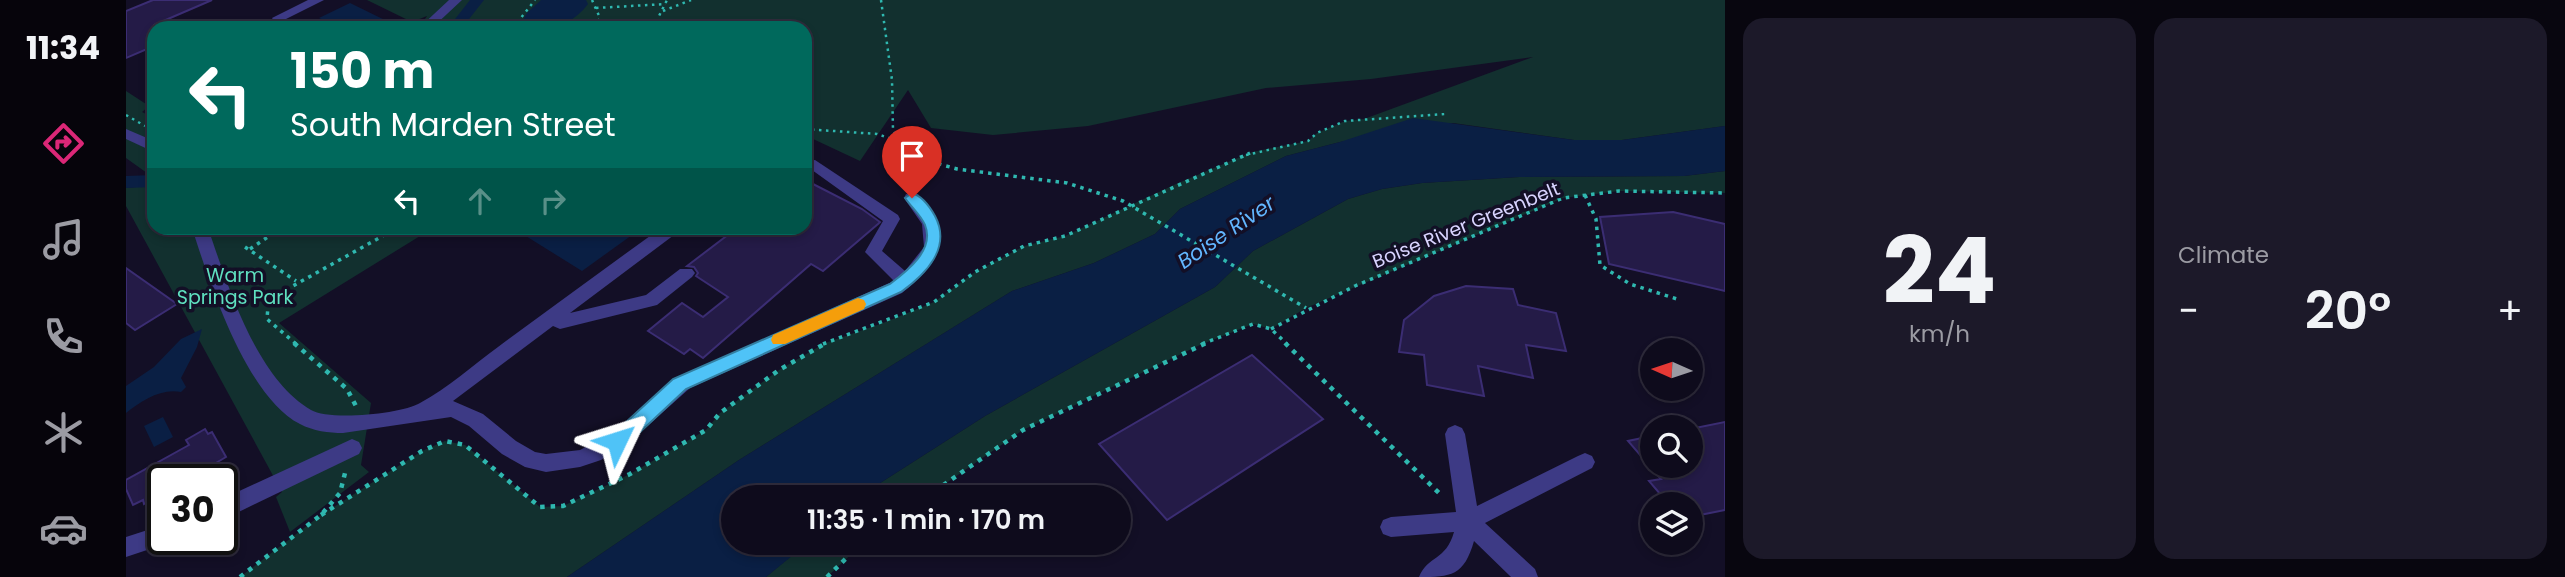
<!DOCTYPE html>
<meta charset="utf-8">
<style>
body{margin:0;font-family:Poppins,sans-serif;background:#1c1929;color:#f1f3f6;height:100vh;display:flex;flex-direction:column;font-size:26px;white-space:nowrap}
*{box-sizing:border-box;margin:0}
p{font-size:23px;color:#9b9ba3}
.icon{flex:none;width:38px;height:38px;fill:none;stroke:currentColor;stroke-width:2;stroke-linecap:round;stroke-linejoin:round}
.map{position:relative;flex:1;overflow:hidden}
.drawer{display:flex;flex-direction:column;gap:18px;padding:18px;background:#08060f;width:840px}
.drawer>*{flex:none}
.top-card{position:absolute;left:21px;top:21px;width:665px;height:214px;border-radius:21px;box-shadow:0 4px 10px #0003,0 0 0 2px #2e2b3b;background:#00695c;color:#fff;overflow:hidden}
.needle{width:46px;rotate:273deg}
.fabs{position:absolute;left:1514px;top:338px;display:grid;gap:14px}
.fabs a{display:grid;place-items:center;width:63px;height:63px;border-radius:50%;background:#0e0b1c;box-shadow:0 4px 10px #0003,0 0 0 2px #2e2b3b;font-size:35px}
.speed{position:absolute;left:21px;top:464px;display:flex;gap:14px;font-size:35px;font-weight:700;text-align:center}
.speed>*{display:grid;place-content:center;width:91px;height:91px;border-radius:50%;background:#0e0b1c;box-shadow:0 4px 10px #0003,0 0 0 2px #2e2b3b;line-height:1}
.speed .limit{border:4px solid #111;border-radius:10px;background:#fff;color:#111}
.pin{position:absolute;display:grid;place-items:center;width:60px;height:60px;color:#fff;margin:-72px -30px;border-radius:50% 50% 50% 0;rotate:-45deg;box-shadow:0 0 7px #0007}
.pin .icon{rotate:45deg}
.me{position:absolute;width:77px;margin:-38px;rotate:49deg;stroke-linejoin:round;filter:drop-shadow(0 0 5px #0008)}
.turn{display:flex;align-items:center;gap:24px;height:147px;padding:0 28px;font-size:32px}
.turn .icon{width:91px;height:91px;stroke-width:2.5}
.turn b{display:block;font-size:49px;line-height:60px}
.lanes{display:flex;align-items:center;height:66px;padding:0 28px;background:#0003;justify-content:center;gap:35px;direction:ltr}
.lanes .off{opacity:.35}
.big{font-size:52px;font-weight:600;line-height:1.1}
.drawer .card{flex:1;display:flex;flex-direction:column;justify-content:center;gap:10px;min-width:0;padding:0 24px;border-radius:21px;background:#1c1929}
.drawer .dial{align-items:center;gap:0}
.dial b{font-size:91px;line-height:1}
.heat{display:flex;justify-content:space-between;align-items:center;font-size:38px;direction:ltr}
.drawer .tiles{flex:1;display:grid;gap:18px;grid-template-columns:repeat(2,1fr)}
.trip{position:absolute;left:595px;top:485px;width:410px;height:70px;border-radius:35px;background:#0e0b1c;box-shadow:0 4px 10px #0003,0 0 0 2px #2e2b3b;font-weight:600;line-height:70px;text-align:center}
main{display:flex;flex:1;min-height:0}
.menu{display:flex;flex-direction:column;width:126px;justify-content:space-around;align-items:center;background:#06040b;color:#9b9ba3}
.menu .icon{width:49px;height:49px}
.menu .current{color:#db2777}
.menu b{font-size:32px;color:#f1f3f6}
.map>svg:first-child{display:block}
.green{fill:#12302f}
.water{fill:#0a1f44}
.lines{fill:none;stroke-linecap:round;stroke-linejoin:round}
.canal{fill:#0a1f44;fill-rule:evenodd}
.building{fill:#241b47;stroke:#3b2d73;stroke-width:2}
.path-far2{stroke:#2fb8b0;stroke-width:2.5;stroke-dasharray:2.5 4.5;stroke-linecap:butt}
.path-far1{stroke:#2fb8b0;stroke-width:3.5;stroke-dasharray:3.5 5;stroke-linecap:butt}
.path{stroke:#2fb8b0;stroke-width:4.5;stroke-dasharray:4.5 6;stroke-linecap:butt}
.minor{fill:#3d3a85;fill-rule:evenodd}
.route{fill:#4fc3f7;stroke:#337fa1;stroke-width:2}
.slow{fill:#f59e0b}
.labels{text-anchor:middle;dominant-baseline:central;stroke-width:7;stroke-linejoin:round;paint-order:stroke}
.street-label{font-size:19px;fill:#d9d4ff;stroke:#130f26}
.park-label{font-size:19px;fill:#5fe0c0;stroke:#130f26}
.water-label{font-size:21px;font-style:italic;fill:#62b6ff;stroke:#130f26}
</style>
<main>
<nav class="menu">
<b>11:34</b>
<svg class="icon current" aria-label="directions" viewBox="0 0 24 24"><path d="M12 3l9 9-9 9-9-9zM9 14v-3h6M13 9l2 2-2 2"/></svg>
<svg class="icon" aria-label="music" viewBox="0 0 24 24"><path d="M9 18V5l10-2v13"/><circle cx="6" cy="18" r="3"/><circle cx="16" cy="16" r="3"/></svg>
<svg class="icon" aria-label="phone" viewBox="0 0 24 24"><path d="M5 4h4l2 5-3 2q2 4 5 5l2-3 5 2v4C11 20 4 13 5 4z"/></svg>
<svg class="icon" aria-label="climate" viewBox="0 0 24 24"><path d="M12 3v18M4 7l16 10M4 17L20 7"/></svg>
<svg class="icon" aria-label="car" viewBox="0 0 24 24"><path d="M5 17H2v-5l4-1 3-4h7l3 4 3 1v5h-3M9 17h6M6 11h13"/><circle cx="7" cy="17" r="2"/><circle cx="17" cy="17" r="2"/></svg>
</nav>
<div class="map">
<svg width="1599" height="577" viewBox="0 0 1599 577">
<rect width="100%" height="100%" fill="#130f26"/>
<g class="green">
<polygon points="241,0 1599,0 1599,126 1496,140 1448,140 1327,123 1214,142 1160,156 1054,209 1029,234 968,263 886,291 613,460 441,577 114,577 195,515 296,451 319,441 339,445 414,507 437,506 504,474 580,430 594,413 653,370 699,343 757,323 808,302 849,272 898,246 939,236 1050,184 1126,152 1182,141 1191,133 1219,121 1238,119 1407,57 1245,79 1140,88 962,126 867,135 805,128 782,90 734,161 685,138 679,142 679,28 293,28 301,16 286,22"/>
<polygon points="0,91 23,106 16,112 28,118 28,178 0,158"/>
<polygon points="1599,171 1599,193 1493,191 1437,198 1180,308 1145,329 1127,324 1074,345 897,430 800,497 736,497 751,485 859,416 1089,287 1127,251 1222,199 1256,189 1296,183 1393,177 1558,176"/>
<polygon points="28,185 28,228 307,228 153,323 245,403 235,465 243,472 164,532 150,497 156,492 0,206 0,188"/>
<polygon points="682,542 737,542 737,543 701,577 640,577"/>
</g>
<g class="water">
<path d="M 415,0 L 460,0 L 462,4 C 446,26 420,33 393,27 L 401,13 Z"/>
<path d="M 224,3 L 267,24 C 245,35 213,28 193,18 Z"/>
<polygon points="1287,118 1448,140 1496,140 1599,126 1599,171 1558,176 1393,177 1296,183 1256,189 1222,199 1127,251 1089,287 859,416 751,485 736,497 607,497 607,542 682,543 640,577 441,577 613,460 886,291 968,263 1029,234 1054,209 1160,156 1214,142"/>
<polygon points="387,228 494,228 506,235 456,271"/>
<path d="M 76,329 L 71,347 L 55,378 L 60,387 L 55,392 C 35,388 15,401 0,413 L 0,386 L 28,367 L 55,339 Z"/>
<polygon points="37,417 47,437 28,447 18,426"/>
</g>
<g class="lines">
<g class="canal">
<polygon points="344,0 358,0 336,28 322,28"/>
<polygon points="28,175 28,187 0,188 0,176"/>
</g>
</g>
<g class="building">
<polygon points="27,0 86,0 28,25 28,46 0,58 0,11"/>
<polygon points="687,184 736,209 754,222 752,224 697,271 685,264 577,358 564,349 558,354 522,331 556,303 577,317 602,297 570,276 572,273 568,267 561,266 611,228 679,228 679,191"/>
<polygon points="1547,212 1599,224 1599,291 1483,264 1474,217"/>
<polygon points="0,268 51,304 9,330 0,323"/>
<polygon points="1340,286 1387,289 1392,305 1430,313 1440,351 1400,345 1407,378 1352,366 1358,396 1301,385 1298,355 1273,352 1278,320 1308,296"/>
<polygon points="1126,355 1197,419 1041,520 973,444"/>
<polygon points="1599,422 1599,510 1564,517 1564,504 1556,504 1551,499 1540,501 1523,481 1535,479 1502,441 1526,436 1526,466 1564,466 1564,429"/>
<polygon points="79,429 82,434 86,432 100,457 61,480 37,480 37,493 18,504 17,500 7,505 0,489 0,480 63,445 60,440"/>
</g>
<g class="lines">
<g class="path-far2">
<polyline points="466,0 474,18 469,28"/>
<polyline points="755,0 766,80 767,130 774,142 792,155"/>
<polyline points="470,8 540,4"/>
<polyline points="537,11 565,0"/>
<polyline points="387,28 409,0"/>
<polyline points="527,28 541,0"/>
<polyline points="0,115 19,126"/>
<polyline points="679,129 751,134 772,141"/>
<polyline points="1120,155 1182,141 1191,133 1219,121 1320,114"/>
</g>
<g class="path-far1">
<polyline points="789,153 806,162 831,169 941,183 997,201 1180,308"/>
<polyline points="1459,195 1470,219 1474,265 1504,284 1551,299"/>
<polyline points="119,247 170,281"/>
<polyline points="124,249 155,228"/>
<polyline points="1145,329 1229,286 1437,198 1493,191 1599,193"/>
<polyline points="170,344 141,319 142,306 147,297 271,228"/>
<polyline points="697,344 808,302 849,272 898,246 939,236 1124,153"/>
<polyline points="1076,344 1127,324 1145,329 1161,344"/>
</g>
<g class="path">
<polyline points="168,343 221,389 230,406"/>
<polyline points="1159,343 1314,494"/>
<polyline points="800,497 897,430 1080,343"/>
<polyline points="195,515 296,451 319,441 339,445 414,507 437,506 504,474 580,430 594,413 653,370 700,343"/>
<polyline points="114,577 195,515 214,493 220,469"/>
<polyline points="701,577 737,542"/>
</g>
<g class="minor">
<polygon points="182,0 198,0 156,21 148,21 146,18"/>
<polygon points="323,0 336,0 306,28 293,28"/>
<polygon points="0,129 28,141 28,152 0,139"/>
<path d="M 689,160 L 772,215 L 774,219 L 756,251 L 779,271 L 798,247 L 796,224 L 778,198 L 780,194 L 792,194 C 828,237 817,260 776,293 L 564,388 L 500,445 L 475,460 L 454,467 L 420,472 L 399,467 L 376,454 L 343,426 L 325,417 L 217,433 C 203,433 187,431 174,424 C 120,396 84,284 66,228 L 82,228 C 102,286 130,378 185,410 C 203,421 276,414 294,403 C 322,388 347,365 372,347 C 426,307 481,267 535,228 L 554,228 L 552,232 L 444,313 L 520,295 L 554,269 L 566,269 L 569,273 L 566,277 L 531,305 L 434,329 L 427,326 L 327,401 L 357,414 L 390,441 L 409,452 L 420,454 L 454,450 L 486,433 L 550,378 L 768,281 L 739,252 L 757,221 L 686,170 L 679,171 L 679,161 Z"/>
<path d="M 1329,425 L 1336,428 L 1339,434 L 1351,506 L 1452,456 L 1459,453 L 1466,456 L 1469,462 L 1466,468 L 1359,523 L 1409,569 L 1412,577 L 1385,577 L 1348,541 C 1338,576 1325,577 1293,577 C 1302,555 1320,561 1328,532 L 1265,537 L 1257,534 L 1254,527 L 1257,520 L 1265,517 L 1330,512 L 1319,434 L 1322,428 Z"/>
<polygon points="226,439 233,442 236,448 233,454 96,520 96,499"/>
<polygon points="37,525 37,539 46,539 45,542 0,557 0,537"/>
</g>
</g>
<path class="route" d="M 786,193 C 796,196 804,207 809,216 C 826,248 800,274 775,292 L 560,389 L 498,447 L 491,449 L 485,447 L 482,441 L 485,436 L 547,379 L 764,284 C 781,271 809,250 799,225 C 794,214 786,208 779,198 Z"/>
<polygon class="slow" points="732,298 738,300 740,304 738,309 659,344 647,344 645,340 647,335"/>
<g class="labels">
<g class="street-label">
<text transform="translate(1340 225) rotate(-22)">Boise River Greenbelt</text>
</g>
<g class="park-label">
<text x="109" y="275">Warm<tspan x="109" dy="22">Springs Park</tspan></text>
</g>
<g class="water-label">
<text transform="translate(1100 232) rotate(-34)">Boise River</text>
</g>
</g>
</svg>
<div class="fabs">
<a><svg class="needle" viewBox="-14 -14 28 28"><path d="M0-13l5 13h-10z" fill="#e53935"/><path d="M0 13l5-13h-10z" fill="#9b9ba3"/></svg></a>
<a><svg class="icon" aria-label="search" viewBox="0 0 24 24"><circle cx="10" cy="10" r="6"/><path d="M15 15l6 6"/></svg></a>
<a><svg class="icon" aria-label="layers" viewBox="0 0 24 24"><path d="M12 4l9 5-9 5-9-5zM3 14l9 5 9-5"/></svg></a>
</div>
<div class="speed"><div class="limit">30</div></div>
<div class="pin" style="left:786px;top:198px;background:#d93025"><svg class="icon" aria-label="arrive" viewBox="0 0 24 24"><path d="M6 21V4h12l-3 4 3 4H6"/></svg></div>
<svg class="me" style="left:491px;top:441px" viewBox="-20 -20 40 40"><path d="M0-17L14 15 0 8-14 15z" fill="#4fc3f7" stroke="#fff" stroke-width="4"/></svg>
<div class="trip">11:35 · 1 min · 170 m</div>
<div class="top-card">
<div class="turn"><svg class="icon" aria-label="left" viewBox="0 0 24 24"><path d="M17 20v-9H6M10 6l-5 5 5 5"/></svg><div><b>150 m</b>South Marden Street</div></div>
<div class="lanes"><svg class="icon" aria-label="left" viewBox="0 0 24 24"><path d="M17 20v-9H6M10 6l-5 5 5 5"/></svg><svg class="icon off" aria-label="ahead" viewBox="0 0 24 24"><path d="M12 20V5M6 11l6-6 6 6"/></svg><svg class="icon off" aria-label="right" viewBox="0 0 24 24"><path d="M7 20v-9h11M14 6l5 5-5 5"/></svg></div>
</div>
</div>
<section class="drawer">
<div class="tiles">
<div class="card dial"><b>24</b><p>km/h</p></div>
<div class="card"><p>Climate</p>
<div class="heat"><a>−</a><b class="big">20°</b><a>+</a></div>
</div>
</div>
</section>
</main>
